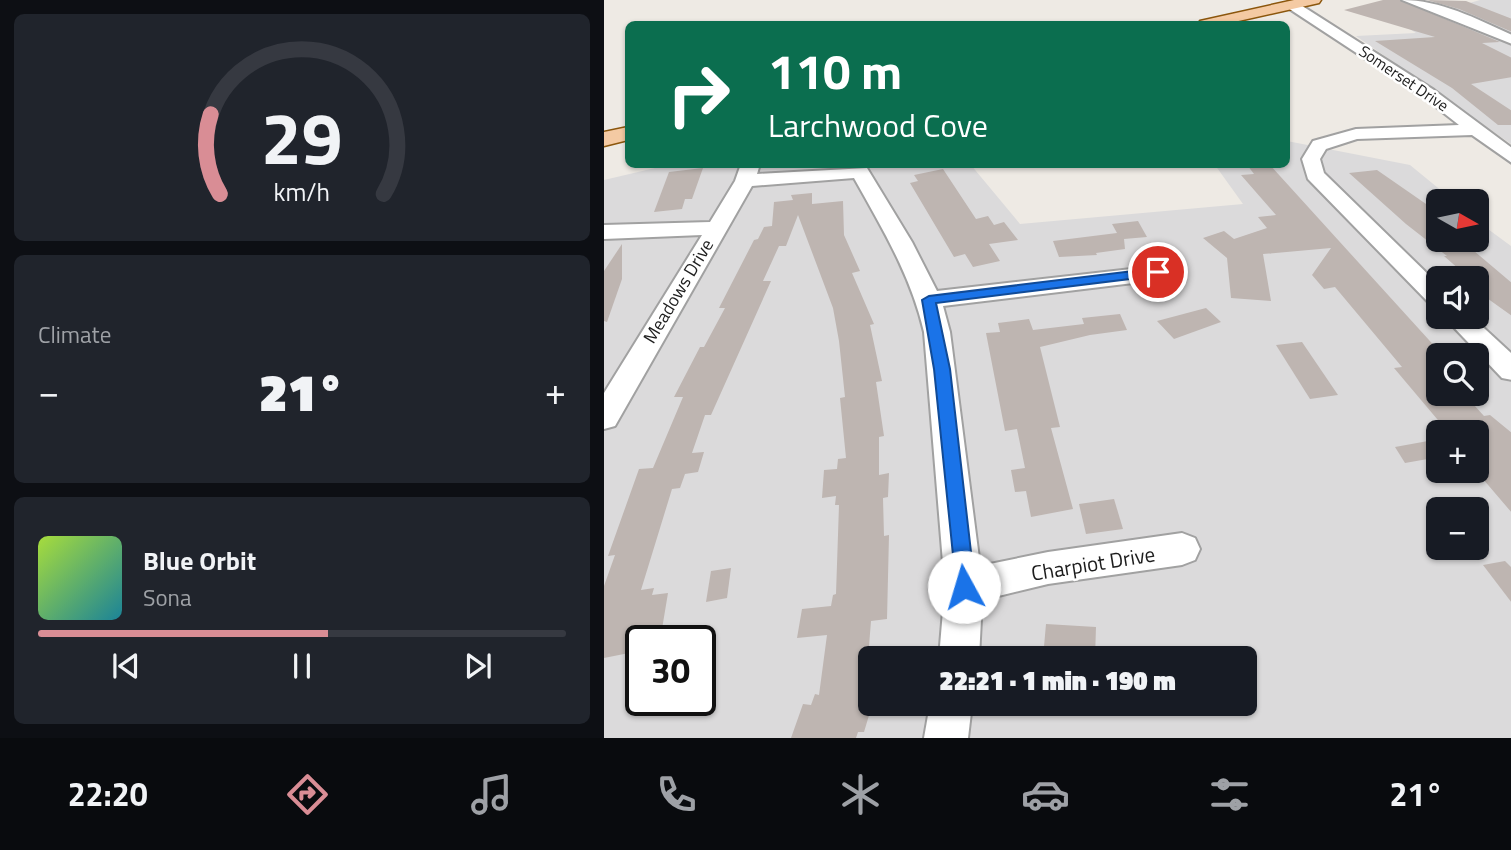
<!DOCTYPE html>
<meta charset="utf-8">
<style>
body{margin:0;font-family:"Titillium Web",sans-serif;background:#20242c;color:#f1f3f6;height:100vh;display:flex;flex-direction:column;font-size:26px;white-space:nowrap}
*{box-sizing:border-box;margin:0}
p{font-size:23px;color:#9ea1a6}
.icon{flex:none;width:38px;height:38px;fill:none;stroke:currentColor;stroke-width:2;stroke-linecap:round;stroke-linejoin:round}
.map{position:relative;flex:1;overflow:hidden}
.sheet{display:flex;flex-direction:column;gap:14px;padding:14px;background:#0d0f14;width:604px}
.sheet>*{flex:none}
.guide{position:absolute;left:21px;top:21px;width:665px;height:147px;border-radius:10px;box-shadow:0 2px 5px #0004;background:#0b6e4f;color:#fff;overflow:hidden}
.needle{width:46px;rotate:99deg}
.tools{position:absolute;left:822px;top:189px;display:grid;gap:14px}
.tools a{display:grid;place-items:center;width:63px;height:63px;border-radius:10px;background:#171b24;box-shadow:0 2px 5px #0004;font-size:35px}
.speed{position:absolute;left:21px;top:625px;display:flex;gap:14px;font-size:35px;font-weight:700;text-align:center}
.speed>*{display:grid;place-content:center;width:91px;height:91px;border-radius:50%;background:#171b24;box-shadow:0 2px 5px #0004;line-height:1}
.speed .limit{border:4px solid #111;border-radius:10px;background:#fff;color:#111}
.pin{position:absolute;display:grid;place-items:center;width:60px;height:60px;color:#fff;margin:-30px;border:4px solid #fff;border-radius:50%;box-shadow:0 2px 7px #0007}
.me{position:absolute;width:77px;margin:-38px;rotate:354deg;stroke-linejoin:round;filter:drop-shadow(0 0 5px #0008)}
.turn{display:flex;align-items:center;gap:24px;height:147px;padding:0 28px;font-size:32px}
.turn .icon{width:91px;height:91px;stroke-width:2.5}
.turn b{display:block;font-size:49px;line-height:60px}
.big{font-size:52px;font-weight:800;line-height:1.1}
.sheet .tile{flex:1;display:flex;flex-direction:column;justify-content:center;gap:10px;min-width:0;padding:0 24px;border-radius:10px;background:#20242c}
.sheet .dial{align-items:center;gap:0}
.dial svg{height:182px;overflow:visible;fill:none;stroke:#363941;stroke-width:7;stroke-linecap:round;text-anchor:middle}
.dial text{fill:#f1f3f6;stroke:none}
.song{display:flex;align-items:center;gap:21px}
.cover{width:84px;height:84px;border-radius:10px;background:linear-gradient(135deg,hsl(80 70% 55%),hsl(190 70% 35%))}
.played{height:7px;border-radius:4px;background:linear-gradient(90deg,#d98d95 55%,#363941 55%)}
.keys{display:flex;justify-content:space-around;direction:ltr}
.heat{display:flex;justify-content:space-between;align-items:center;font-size:38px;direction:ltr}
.trip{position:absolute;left:254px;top:646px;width:399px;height:70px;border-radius:10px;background:#171b24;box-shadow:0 2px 5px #0004;font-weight:800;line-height:70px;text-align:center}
.tabs{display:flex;height:112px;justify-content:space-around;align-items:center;background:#090b0e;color:#9ea1a6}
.tabs .icon{width:49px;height:49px}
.tabs .on{color:#d98d95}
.tabs b{font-size:32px;color:#f1f3f6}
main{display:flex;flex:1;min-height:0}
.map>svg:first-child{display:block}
.residential{fill:#dbdadb;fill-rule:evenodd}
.building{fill:#beb5b1}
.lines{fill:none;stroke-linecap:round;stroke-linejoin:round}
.minor-casing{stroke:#a1a1a1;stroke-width:4}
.major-casing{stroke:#8b560c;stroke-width:3}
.minor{fill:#fff;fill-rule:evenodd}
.major{fill:#f4caa3;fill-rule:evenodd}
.route{fill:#1a73e8;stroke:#114b97;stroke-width:2}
.labels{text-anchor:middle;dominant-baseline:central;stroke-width:5;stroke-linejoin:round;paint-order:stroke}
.far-street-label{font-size:16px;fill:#1d1d1d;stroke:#fff}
.street-label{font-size:18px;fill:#1d1d1d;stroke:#fff}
.near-street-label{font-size:21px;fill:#1d1d1d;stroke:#fff}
</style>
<main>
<section class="sheet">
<div class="tile dial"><svg viewBox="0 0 100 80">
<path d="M14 69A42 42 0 1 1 86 69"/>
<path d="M14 69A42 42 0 0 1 10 34" stroke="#d98d95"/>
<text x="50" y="56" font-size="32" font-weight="700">29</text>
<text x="50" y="72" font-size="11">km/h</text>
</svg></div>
<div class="tile"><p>Climate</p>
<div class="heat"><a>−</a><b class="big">21°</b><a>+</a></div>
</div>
<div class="tile">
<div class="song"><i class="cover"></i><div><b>Blue Orbit</b><p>Sona</p></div></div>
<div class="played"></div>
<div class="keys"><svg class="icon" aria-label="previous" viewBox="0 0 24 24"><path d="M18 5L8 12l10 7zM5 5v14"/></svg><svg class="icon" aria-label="pause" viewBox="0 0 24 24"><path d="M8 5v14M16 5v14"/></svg><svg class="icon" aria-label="next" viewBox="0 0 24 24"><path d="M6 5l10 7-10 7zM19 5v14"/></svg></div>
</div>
</section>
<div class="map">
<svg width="908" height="738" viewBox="0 0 908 738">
<rect width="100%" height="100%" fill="#eeeae4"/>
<g class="residential">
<polygon points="876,0 907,0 907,144 752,36 812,33 796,23"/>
<path d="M 683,141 L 806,165 L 850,201 L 835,201 L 835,240 L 873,240 L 873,221 L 907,246 L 907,738 L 0,738 L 0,180 L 68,164 L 367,165 L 416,224 L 639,204 L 611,165 L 682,164 ZM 835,278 L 873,278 L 873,317 L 835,317 ZM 835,355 L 873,355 L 873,394 L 835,394 ZM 835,432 L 873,432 L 873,471 L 835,471 ZM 835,509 L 873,509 L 873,548 L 835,548 ZM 37,640 L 96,640 L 96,700 L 37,700 ZM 266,658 L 640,658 L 640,704 L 266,704 Z"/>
</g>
<g class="building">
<polygon points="779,0 796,0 896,42 878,43 908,58 908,77 867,84 908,111 908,125 894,125 848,88 771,41 831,37 740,10"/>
<polygon points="823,0 862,1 908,19 908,32 855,9"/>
<polygon points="665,164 835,351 835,394 860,394 880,416 886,415 908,433 908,513 873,472 873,432 844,432 790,368 798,367 731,287 720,289 708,275 727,248 659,254 667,301 627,298 623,258 599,238 620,231 630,239 663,228 654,217 672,215 637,175 650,174 644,166"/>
<polygon points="99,168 88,199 81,199 78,209 50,212 65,172"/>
<polygon points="339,169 372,219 384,216 390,225 400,222 414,240 385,244 396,261 369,267 361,254 350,257 306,183 314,181 310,175"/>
<polygon points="773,170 835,213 835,240 857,240 908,283 908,316 873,291 873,278 865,278 840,256 843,256 802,224 745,173"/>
<polygon points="208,193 208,204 239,201 240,235 256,271 248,273 270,324 266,325 278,381 272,382 280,436 275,437 275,475 285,473 284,497 279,498 280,536 285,535 283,619 267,621 262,684 266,684 266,712 260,732 254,732 252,738 187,738 199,704 207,705 211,694 215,695 223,635 193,638 198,609 227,606 229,595 232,594 235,505 231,505 232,496 218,498 220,470 233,469 234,459 242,458 236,398 241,397 235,341 229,308 194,215 182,246 175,246 159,281 167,281 107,415 101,415 88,453 100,452 94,472 81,474 76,488 68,489 37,590 50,588 48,595 64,593 57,635 38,639 35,651 0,658 0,586 11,555 4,556 35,469 49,468 79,397 70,397 96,347 100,347 121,308 115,308 150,240 154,239 160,227 168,226 170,202 189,200 187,195"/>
<polygon points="534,221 543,237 520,239 521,249 492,253 493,255 455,257 449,241 513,233 508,224"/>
<polygon points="18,244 18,279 3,322 0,321 0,271"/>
<polygon points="602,308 617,322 570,339 553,321"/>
<polygon points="516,314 523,330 486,335 436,347 456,427 447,428 469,509 427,517 422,491 411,492 407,470 421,468 413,429 401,431 382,333 396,332 394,323 425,319 429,330 480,324 478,318"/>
<polygon points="698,342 734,395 706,399 672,345"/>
<polygon points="835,439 835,457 801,463 791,447"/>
<polygon points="510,499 519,529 482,534 475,504"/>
<polygon points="901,561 908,568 908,603 879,565"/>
<polygon points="127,568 123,598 102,602 107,571"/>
<polygon points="442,624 492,627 491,658 439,658"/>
</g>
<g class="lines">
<defs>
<g id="minor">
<path d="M 798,0 C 837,0 873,19 908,35 L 908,44 Z"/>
<polygon points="684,2 692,2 830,90 908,148 908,163 868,135 753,139 722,149 716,159 720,173 835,285 835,306 826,304 704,179 698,159 709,141 752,129 855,125 818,96 684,8"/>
<path d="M 137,164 L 156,164 L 153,174 L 263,168 L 308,242 L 333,291 L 554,266 L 562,268 L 566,273 L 562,278 L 554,280 L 339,306 L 346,332 L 376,566 L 444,552 L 578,533 L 591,538 L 596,549 L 591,560 L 578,565 L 444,584 L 378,600 L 375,658 L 335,658 L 341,587 L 320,332 C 307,276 278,228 250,178 L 148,186 L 11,426 L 0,429 L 0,393 L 98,235 L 0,239 L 0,225 L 106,222 L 131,181 Z"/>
<polygon points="840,317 868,317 908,354 908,380 898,378"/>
<polygon points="326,704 368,704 364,738 320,738"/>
</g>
<g id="major">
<polygon points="690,0 717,0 715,3 621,24 594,24 596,21"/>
<polygon points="24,127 24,140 0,146 0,132"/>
</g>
</defs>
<use href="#minor" class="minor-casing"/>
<use href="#major" class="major-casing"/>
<use href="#minor" class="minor"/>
<use href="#major" class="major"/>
</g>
<polygon class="route" points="554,268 558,270 558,275 332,303 346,369 371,587 368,594 360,597 353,594 330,369 318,300 325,296"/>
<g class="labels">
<g class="far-street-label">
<text transform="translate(800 78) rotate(34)">Somerset Drive</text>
</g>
<g class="street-label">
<text transform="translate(74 291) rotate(-59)">Meadows Drive</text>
</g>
<g class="near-street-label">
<text transform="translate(489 563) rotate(-9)">Charpiot Drive</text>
</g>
</g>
</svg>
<div class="tools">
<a><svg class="needle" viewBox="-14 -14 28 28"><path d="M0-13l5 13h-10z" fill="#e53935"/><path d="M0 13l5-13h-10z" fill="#9ea1a6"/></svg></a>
<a><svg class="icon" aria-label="sound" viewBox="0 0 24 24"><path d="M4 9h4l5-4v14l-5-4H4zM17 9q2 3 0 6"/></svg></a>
<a><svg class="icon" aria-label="search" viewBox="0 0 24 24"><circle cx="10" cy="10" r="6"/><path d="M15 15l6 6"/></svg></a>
<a>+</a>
<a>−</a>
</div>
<div class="speed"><div class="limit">30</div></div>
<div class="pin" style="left:554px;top:272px;background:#d93025"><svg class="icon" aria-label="arrive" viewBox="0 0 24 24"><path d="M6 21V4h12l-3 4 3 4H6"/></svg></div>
<svg class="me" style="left:360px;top:587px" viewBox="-20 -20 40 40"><circle r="19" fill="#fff"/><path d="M0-13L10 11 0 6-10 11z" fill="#1a73e8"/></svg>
<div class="trip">22:21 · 1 min · 190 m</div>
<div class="guide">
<div class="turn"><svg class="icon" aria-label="right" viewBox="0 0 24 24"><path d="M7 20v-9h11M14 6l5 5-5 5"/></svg><div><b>110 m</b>Larchwood Cove</div></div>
</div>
</div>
</main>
<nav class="tabs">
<b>22:20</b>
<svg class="icon on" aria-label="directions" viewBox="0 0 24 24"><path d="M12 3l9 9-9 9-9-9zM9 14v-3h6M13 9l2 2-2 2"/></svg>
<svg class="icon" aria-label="music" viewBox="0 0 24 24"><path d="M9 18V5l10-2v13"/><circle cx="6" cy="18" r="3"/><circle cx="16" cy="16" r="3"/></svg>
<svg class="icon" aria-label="phone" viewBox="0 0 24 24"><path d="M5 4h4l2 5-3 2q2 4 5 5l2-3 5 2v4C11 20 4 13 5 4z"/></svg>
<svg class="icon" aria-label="climate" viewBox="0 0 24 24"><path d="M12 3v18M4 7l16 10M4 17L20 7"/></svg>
<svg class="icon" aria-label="car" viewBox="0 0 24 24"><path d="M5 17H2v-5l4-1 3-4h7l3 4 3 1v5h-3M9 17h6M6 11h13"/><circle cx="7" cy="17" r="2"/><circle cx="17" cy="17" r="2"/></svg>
<svg class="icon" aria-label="filters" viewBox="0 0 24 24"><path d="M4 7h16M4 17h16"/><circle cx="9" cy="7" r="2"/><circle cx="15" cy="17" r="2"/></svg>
<b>21°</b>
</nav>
